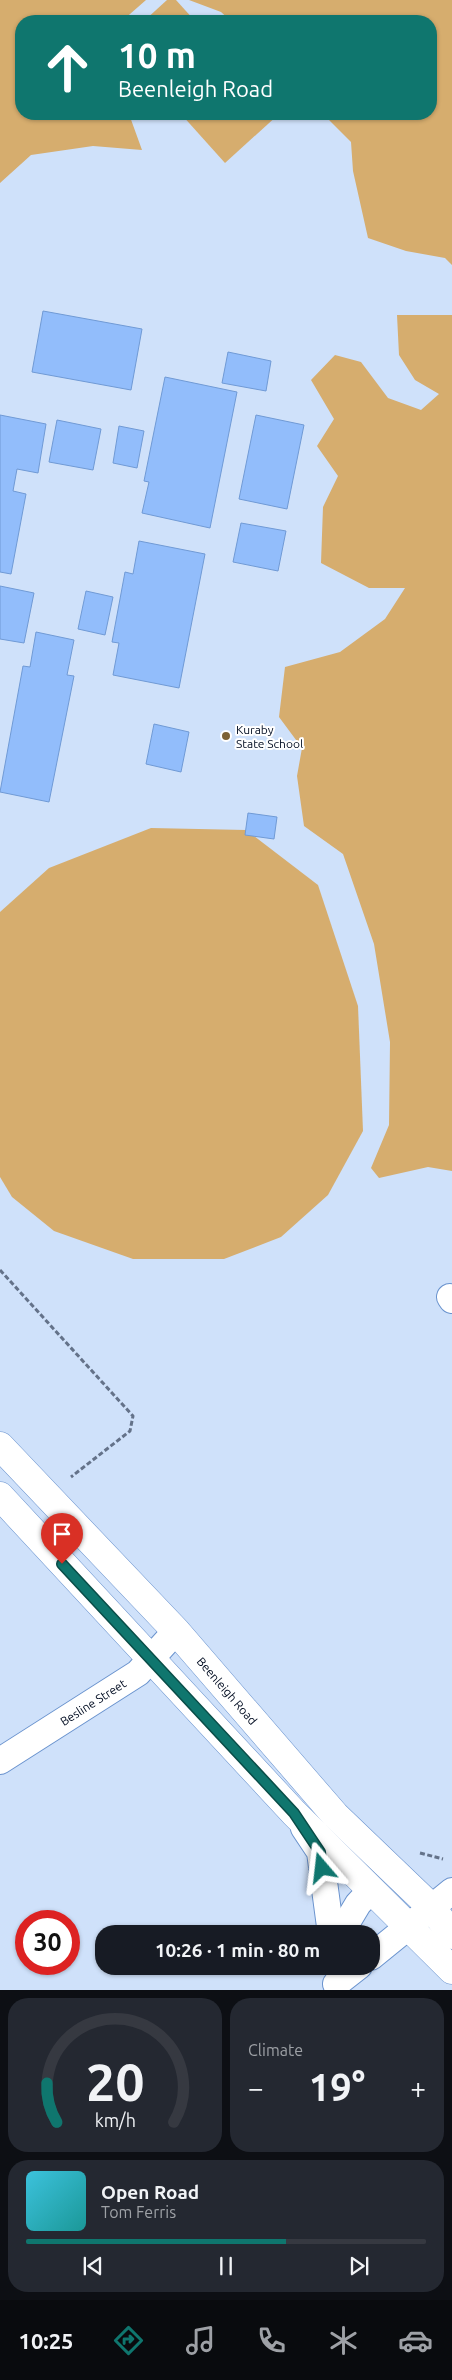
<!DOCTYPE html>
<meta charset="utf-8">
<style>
body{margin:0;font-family:Ubuntu,sans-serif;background:#242831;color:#f1f3f6;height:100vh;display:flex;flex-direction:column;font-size:19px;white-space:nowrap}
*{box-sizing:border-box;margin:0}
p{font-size:16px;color:#9ea1a6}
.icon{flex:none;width:28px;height:28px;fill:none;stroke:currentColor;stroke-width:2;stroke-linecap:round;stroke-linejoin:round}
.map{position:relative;height:1990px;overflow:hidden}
.details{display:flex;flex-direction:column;gap:8px;padding:8px;background:#0d0f14;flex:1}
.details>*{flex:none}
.guide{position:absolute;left:15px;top:15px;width:422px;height:105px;border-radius:20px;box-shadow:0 1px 4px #0004;background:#0f766e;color:#fff;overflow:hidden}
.speed{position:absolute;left:15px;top:1910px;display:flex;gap:10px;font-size:25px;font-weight:700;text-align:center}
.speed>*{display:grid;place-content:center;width:65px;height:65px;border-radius:50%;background:#171b24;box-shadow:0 1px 4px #0004;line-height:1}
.speed .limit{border:8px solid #d22;background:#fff;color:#111}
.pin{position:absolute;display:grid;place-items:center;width:42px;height:42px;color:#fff;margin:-51px -21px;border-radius:50% 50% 50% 0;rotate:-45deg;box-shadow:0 0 5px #0007}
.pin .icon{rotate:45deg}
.me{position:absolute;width:55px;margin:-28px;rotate:343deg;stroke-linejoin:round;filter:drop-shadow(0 0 4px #0008)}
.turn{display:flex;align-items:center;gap:18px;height:105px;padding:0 20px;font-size:22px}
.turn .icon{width:65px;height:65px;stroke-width:2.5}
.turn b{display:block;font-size:35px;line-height:42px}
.big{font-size:38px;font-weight:700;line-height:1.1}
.details .widget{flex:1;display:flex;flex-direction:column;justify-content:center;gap:8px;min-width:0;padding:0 18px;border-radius:20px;background:#242831}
.details .dial{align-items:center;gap:0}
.dial svg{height:130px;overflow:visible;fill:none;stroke:#363941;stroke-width:7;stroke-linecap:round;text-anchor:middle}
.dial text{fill:#f1f3f6;stroke:none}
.song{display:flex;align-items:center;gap:15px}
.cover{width:60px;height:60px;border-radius:8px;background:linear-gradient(135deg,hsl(190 70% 55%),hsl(180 70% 35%))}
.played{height:5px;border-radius:2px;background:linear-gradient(90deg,#0f766e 65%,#363941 65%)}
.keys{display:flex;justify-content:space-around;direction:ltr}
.heat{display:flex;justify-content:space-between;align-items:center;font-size:28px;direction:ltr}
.details .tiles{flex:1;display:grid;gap:8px;grid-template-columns:1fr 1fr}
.widget:last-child{grid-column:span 2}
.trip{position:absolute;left:95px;top:1925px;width:285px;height:50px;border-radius:20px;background:#171b24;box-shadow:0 1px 4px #0004;font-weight:700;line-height:50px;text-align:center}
.dock{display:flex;height:80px;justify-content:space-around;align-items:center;background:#090b0e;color:#9ea1a6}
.dock .icon{width:35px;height:35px}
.dock .active{color:#0f766e}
.dock b{font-size:22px;color:#f1f3f6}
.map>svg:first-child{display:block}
.green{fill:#d6ad6e}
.building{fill:#92bdfb;stroke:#709ad5}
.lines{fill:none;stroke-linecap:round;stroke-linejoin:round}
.minor-casing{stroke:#6a93ce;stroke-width:28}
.secondary-casing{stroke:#6a93ce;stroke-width:29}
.path{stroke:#647289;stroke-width:3;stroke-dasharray:5 2.5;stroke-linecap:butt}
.minor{stroke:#fff;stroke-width:26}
.secondary{stroke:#fff;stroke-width:28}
.route-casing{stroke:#0a4d48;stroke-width:12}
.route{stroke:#0f766e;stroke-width:9}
.poi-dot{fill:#7d6134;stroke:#fff;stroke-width:2}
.labels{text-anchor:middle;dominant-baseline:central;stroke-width:4;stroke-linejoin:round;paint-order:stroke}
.poi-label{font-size:12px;fill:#010c21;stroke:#fff;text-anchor:start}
.street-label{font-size:12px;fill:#010c21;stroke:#fff}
</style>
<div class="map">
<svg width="452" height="1990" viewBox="0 0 452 1990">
<rect width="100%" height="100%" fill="#cfe1fa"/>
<g class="green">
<polygon points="0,0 146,0 122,21 21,21 21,114 129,114 142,150 93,146 31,155 0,183"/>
<polygon points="167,0 176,0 195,21 144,21"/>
<polygon points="189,0 452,0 452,265 445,258 406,251 368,238 353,171 351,142 323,114 431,114 431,21 231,21 221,12"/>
<polygon points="181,114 279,114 225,163"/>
<polygon points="397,315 452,315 452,1171 428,1167 379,1178 371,1168 389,1125 390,1042 374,944 343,854 304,826 297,776 302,748 279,717 285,667 340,652 385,619 405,588 369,588 321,563 323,507 338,476 317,446 334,419 311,380 335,355 361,362 388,398 421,410 439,394 415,380 399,355"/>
<polygon points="151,828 246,830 318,885 358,1006 363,1131 328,1195 281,1237 224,1259 133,1259 54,1231 12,1197 0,1177 0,912 49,868"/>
</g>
<g class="building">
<polygon points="43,311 142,329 131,390 32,372"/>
<polygon points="228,352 271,361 266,391 222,383"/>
<polygon points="165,377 237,392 210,528 142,513 149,482 144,481"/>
<polygon points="0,415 46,424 38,473 17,469 13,491 26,494 11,574 0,572"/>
<polygon points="256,415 304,425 287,509 239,499"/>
<polygon points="57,420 101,429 93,470 49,462"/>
<polygon points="119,426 144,431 137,468 113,463"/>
<polygon points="241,523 286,531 278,571 233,562"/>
<polygon points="139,541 205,554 179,688 113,675 119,643 112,642 125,572 133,574"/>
<polygon points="0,586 34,593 24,643 0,639"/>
<polygon points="86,591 113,597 105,635 78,629"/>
<polygon points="36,632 74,640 67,675 74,676 49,802 0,792 23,666 30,667"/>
<polygon points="154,724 189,732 181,772 146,764"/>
<polygon points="248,813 277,817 274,839 245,835"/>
</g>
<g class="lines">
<defs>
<g id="minor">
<polyline points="450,1297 452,1300"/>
<path id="s1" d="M 0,1761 L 138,1673 L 176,1631"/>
<polyline points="304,1828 320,1852 331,1934"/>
<polyline points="340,1934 358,1904 371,1890"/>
<polyline points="371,1957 452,1891"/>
<polyline points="336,1984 359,1966"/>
</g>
<g id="secondary">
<path id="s2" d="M 0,1446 L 176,1631 L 335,1815 L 432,1908 L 452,1935"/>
<polyline points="0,1496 294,1813 452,1970"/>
</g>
</defs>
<use href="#minor" class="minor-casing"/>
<use href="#secondary" class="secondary-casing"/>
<g class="path">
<polyline points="0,1270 133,1416 130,1431 71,1477"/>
<polyline points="420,1853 443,1859"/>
</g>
<use href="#minor" class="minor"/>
<use href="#secondary" class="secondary"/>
</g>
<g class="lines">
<defs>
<polyline id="route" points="62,1564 294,1813 320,1852 322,1868"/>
</defs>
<use href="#route" class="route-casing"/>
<use href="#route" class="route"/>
</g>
<circle class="poi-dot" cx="226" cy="736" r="5"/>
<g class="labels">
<g class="poi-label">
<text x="236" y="729">Kuraby<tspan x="236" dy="14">State School</tspan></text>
</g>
<g class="street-label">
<text stroke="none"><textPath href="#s2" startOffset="334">Beenleigh Road</textPath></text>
<text stroke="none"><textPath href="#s1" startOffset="110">Besline Street</textPath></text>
</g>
</g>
</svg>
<div class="speed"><div class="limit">30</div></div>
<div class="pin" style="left:62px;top:1564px;background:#d93025"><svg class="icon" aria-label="arrive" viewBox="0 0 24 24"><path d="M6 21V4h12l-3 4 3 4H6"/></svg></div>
<svg class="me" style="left:322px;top:1868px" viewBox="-20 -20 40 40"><path d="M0-17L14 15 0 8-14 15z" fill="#0f766e" stroke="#fff" stroke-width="4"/></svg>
<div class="trip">10:26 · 1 min · 80 m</div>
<div class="guide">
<div class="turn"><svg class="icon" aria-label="ahead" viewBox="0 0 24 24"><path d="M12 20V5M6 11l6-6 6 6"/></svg><div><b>10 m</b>Beenleigh Road</div></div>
</div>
</div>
<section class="details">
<div class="tiles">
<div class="widget dial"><svg viewBox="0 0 100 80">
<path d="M14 69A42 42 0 1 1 86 69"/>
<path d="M14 69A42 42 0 0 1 8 45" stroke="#0f766e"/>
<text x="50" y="56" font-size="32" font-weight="700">20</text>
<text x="50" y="72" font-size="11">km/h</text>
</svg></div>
<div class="widget"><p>Climate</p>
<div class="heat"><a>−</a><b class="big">19°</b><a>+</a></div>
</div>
<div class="widget">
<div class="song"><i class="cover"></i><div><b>Open Road</b><p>Tom Ferris</p></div></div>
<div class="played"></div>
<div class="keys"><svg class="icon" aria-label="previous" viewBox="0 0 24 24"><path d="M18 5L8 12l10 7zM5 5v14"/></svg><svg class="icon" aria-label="pause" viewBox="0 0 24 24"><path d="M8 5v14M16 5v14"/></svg><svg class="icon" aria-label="next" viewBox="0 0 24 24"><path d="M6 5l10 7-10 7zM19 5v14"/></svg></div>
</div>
</div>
</section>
<nav class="dock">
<b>10:25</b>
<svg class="icon active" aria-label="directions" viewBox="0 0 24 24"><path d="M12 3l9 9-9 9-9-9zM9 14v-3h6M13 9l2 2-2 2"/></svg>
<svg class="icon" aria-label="music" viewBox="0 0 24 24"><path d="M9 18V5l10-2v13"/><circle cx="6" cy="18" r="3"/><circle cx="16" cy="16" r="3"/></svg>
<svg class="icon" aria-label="phone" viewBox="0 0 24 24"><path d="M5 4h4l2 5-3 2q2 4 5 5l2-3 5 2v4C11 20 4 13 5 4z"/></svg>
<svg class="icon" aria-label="climate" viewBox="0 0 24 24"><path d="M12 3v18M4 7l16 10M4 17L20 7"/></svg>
<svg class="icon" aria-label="car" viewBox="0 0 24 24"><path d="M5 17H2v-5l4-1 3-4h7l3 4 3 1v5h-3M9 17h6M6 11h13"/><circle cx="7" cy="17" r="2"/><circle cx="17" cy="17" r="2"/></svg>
</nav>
